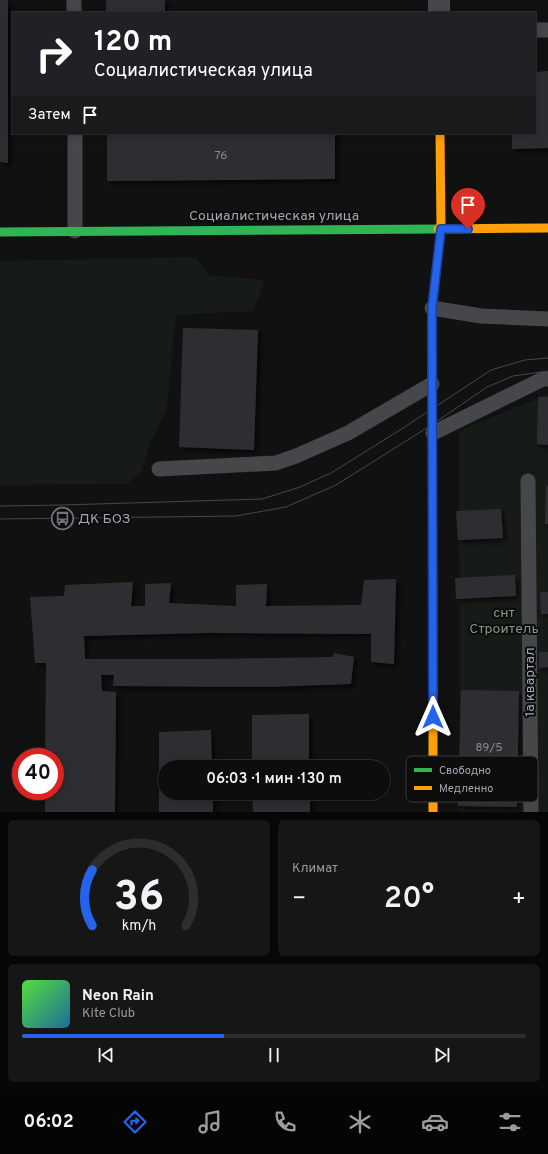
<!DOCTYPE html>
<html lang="ru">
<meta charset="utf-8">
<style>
body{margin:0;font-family:Overpass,sans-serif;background:#161617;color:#f1f3f6;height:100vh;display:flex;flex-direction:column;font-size:15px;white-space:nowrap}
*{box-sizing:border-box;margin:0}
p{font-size:13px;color:#9a9c9e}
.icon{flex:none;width:22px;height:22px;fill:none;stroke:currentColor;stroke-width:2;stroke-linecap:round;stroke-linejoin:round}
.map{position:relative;height:812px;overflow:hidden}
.drawer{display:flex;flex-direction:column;gap:8px;padding:8px;background:#070708;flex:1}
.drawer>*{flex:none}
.top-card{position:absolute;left:12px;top:12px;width:524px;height:122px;border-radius:0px;box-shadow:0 2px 10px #0003,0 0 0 1px #2d2d2e;background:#202124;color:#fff;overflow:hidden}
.speed{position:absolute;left:12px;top:748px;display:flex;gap:8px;font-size:20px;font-weight:700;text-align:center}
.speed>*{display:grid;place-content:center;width:52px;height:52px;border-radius:50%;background:#0d0d0e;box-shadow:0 2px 10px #0003,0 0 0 1px #2d2d2e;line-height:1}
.speed .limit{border:6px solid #d22;background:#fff;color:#111}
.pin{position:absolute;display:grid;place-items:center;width:34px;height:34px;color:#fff;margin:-41px -17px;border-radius:50% 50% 50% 0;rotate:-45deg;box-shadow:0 0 4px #0007}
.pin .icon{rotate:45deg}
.me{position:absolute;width:44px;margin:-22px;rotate:0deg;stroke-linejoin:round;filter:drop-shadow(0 0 3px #0008)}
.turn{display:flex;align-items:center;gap:14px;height:84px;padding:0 16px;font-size:18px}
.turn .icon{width:52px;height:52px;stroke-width:2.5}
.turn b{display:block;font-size:28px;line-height:34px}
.then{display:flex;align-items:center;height:38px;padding:0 16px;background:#0003;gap:8px;font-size:15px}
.big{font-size:30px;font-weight:600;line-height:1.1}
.drawer .tile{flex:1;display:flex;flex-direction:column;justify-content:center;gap:6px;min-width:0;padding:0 14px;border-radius:6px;background:#161617}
.drawer .dial{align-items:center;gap:0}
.dial svg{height:104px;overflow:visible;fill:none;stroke:#2d2d2e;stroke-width:7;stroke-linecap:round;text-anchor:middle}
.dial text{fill:#f1f3f6;stroke:none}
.song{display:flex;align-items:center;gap:12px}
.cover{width:48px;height:48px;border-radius:6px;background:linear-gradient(135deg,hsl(110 70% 55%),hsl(200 70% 35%))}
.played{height:4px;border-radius:2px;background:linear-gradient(90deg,#2563eb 40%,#2d2d2e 40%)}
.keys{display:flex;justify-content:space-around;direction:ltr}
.heat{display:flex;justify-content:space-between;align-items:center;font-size:22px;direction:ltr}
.drawer .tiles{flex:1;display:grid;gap:8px;grid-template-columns:1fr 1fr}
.tile:last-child{grid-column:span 2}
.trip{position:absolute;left:158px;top:760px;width:232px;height:40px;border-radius:20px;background:#0d0d0e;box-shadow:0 2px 10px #0003,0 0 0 1px #2d2d2e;font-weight:600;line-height:40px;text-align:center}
.tabs{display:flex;height:64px;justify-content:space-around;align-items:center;background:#050506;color:#9a9c9e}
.tabs .icon{width:28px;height:28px}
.tabs .active{color:#2563eb}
.tabs b{font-size:18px;color:#f1f3f6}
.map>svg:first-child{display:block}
.green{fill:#171b18}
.building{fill:#2f2f32;filter:url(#shadow)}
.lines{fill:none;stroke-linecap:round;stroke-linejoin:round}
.lane{stroke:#46474a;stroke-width:15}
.street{stroke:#46474a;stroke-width:22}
.fast{stroke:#30b455;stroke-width:9}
.slow{stroke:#ff9f0a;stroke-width:9}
.tram{stroke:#464749;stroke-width:1}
.route-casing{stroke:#184099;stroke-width:10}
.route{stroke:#2563eb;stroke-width:7}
.labels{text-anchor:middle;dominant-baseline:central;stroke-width:4;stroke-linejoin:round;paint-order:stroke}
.number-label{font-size:12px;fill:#878892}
.street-label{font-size:14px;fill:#a4a6b2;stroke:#0c0c0d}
.poi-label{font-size:14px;fill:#a4a6b2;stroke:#0c0c0d;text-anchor:start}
.park-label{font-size:14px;fill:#7c9b82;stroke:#0c0c0d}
.key{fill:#0c0c0d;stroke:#3a3a3f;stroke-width:1}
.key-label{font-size:11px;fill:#a4a6b2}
</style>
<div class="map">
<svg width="548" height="812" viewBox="0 0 548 812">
<defs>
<filter id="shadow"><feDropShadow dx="3.5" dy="3.5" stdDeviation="2" flood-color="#0009"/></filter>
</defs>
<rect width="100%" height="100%" fill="#111112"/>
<g class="green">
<polygon points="196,257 208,275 264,280 259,298 253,311 176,315 174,330 167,409 150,444 141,472 127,484 0,485 0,261"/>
<polygon points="548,394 548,812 460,812 459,431"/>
</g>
<g class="building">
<polygon points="0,0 8,0 8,163 0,162"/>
<rect x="106" y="0" width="59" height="13"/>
<polygon points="548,71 548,148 512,149 512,133 535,133 535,72"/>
<polygon points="107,133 335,133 335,179 107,181"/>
<polygon points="183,328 258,330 254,450 179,447"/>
<polygon points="538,397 548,397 548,445 537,444"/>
<polygon points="546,486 548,486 548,524 545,524"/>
<polygon points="501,509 503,538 458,540 456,511"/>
<polygon points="515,575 516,596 456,599 455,578"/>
<polygon points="396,579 394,664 371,662 371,634 204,633 84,636 85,659 204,659 333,657 334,653 354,657 351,684 266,687 113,686 114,675 101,675 102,691 116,692 115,812 45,812 45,791 55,791 55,757 45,757 46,663 35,663 30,597 64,596 65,585 133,582 131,606 145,606 145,584 171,583 169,603 236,606 236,585 267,584 266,606 361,605 364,580"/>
<polygon points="540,592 548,592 548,614 541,614"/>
<polygon points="539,652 548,652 548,667 539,668"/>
<polygon points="461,690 519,691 517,807 458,806"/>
<polygon points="309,714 309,767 252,767 252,715"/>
<polygon points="211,730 212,767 165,767 165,793 213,793 213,812 159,812 159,732"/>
<polygon points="252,793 310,793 310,812 253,812"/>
</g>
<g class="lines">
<g class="lane">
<polyline points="74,0 74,13"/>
<polyline points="535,30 548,30"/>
<polyline points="75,133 75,231"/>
<polyline points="432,308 481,316 548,319"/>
<polyline points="433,433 543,379 548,379"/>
<polyline points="159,469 276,463 296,456 348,433 432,384"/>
<polyline points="528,481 531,812"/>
</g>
<polyline class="street" points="439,0 439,13"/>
<g class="fast">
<polyline points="0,232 438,229"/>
<polyline points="433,690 432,308 436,273"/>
</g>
<g class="slow">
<polyline points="438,229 548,228"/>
<polyline points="436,273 441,229 440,133"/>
<polyline points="433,690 433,812"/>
</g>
<g class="tram">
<polyline points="0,506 63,505 262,499 300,487 331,473 400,430 491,370 525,360 548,358"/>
<polyline points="0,519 236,516 286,507 336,485 433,424 487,387 513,376 548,371"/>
</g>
</g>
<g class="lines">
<defs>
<polyline id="route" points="433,717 432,308 441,229 468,229"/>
</defs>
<use href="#route" class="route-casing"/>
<use href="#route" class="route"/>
</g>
<defs>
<symbol id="bus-ring" viewBox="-11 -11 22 22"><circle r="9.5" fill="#0c0c0d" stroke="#71727a" stroke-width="1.5"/><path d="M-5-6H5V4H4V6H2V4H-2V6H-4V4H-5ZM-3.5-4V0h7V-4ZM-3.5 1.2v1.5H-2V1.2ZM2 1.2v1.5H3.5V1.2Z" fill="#71727a"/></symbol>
</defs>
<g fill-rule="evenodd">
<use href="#bus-ring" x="50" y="506" width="25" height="25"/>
</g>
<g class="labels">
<g class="number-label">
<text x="221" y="156">76</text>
<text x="489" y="748">89/5</text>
</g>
<g class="street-label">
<text x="274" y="216">Социалистическая улица</text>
<text transform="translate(530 682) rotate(-90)">1а квартал</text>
</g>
<g class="poi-label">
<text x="78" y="519">ДК БОЗ</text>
</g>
<g class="park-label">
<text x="504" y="613">снт<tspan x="504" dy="16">Строитель</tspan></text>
</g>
</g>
<rect x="406" y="756" width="132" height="46" rx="6" class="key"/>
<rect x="414" y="768" width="18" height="4" fill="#30b455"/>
<rect x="414" y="786" width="18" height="4" fill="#ff9f0a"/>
<g class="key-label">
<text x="439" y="774">Свободно</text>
<text x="439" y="792">Медленно</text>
</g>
</svg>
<div class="speed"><div class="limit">40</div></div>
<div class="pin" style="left:468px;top:229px;background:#d93025"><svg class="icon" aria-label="arrive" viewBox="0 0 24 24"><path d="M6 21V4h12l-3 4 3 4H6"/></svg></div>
<svg class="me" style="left:433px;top:717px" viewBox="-20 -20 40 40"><path d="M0-17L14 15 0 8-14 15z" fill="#2563eb" stroke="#fff" stroke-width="4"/></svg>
<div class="trip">06:03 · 1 мин · 130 m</div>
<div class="top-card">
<div class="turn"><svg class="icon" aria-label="right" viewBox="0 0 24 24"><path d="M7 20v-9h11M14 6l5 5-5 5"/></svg><div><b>120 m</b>Социалистическая улица</div></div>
<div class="then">Затем<svg class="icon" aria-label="arrive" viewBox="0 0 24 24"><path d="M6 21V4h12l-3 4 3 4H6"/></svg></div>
</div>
</div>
<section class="drawer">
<div class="tiles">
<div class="tile dial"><svg viewBox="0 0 100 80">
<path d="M14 69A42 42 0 1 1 86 69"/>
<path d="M14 69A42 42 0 0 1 14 26" stroke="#2563eb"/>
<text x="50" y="56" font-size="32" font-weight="700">36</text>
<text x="50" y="72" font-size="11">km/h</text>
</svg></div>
<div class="tile"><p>Климат</p>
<div class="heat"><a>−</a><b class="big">20°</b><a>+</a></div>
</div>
<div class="tile">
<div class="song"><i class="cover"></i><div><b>Neon Rain</b><p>Kite Club</p></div></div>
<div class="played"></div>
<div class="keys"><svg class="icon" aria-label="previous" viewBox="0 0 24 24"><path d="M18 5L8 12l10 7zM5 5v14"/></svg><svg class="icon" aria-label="pause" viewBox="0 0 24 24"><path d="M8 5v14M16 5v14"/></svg><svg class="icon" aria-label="next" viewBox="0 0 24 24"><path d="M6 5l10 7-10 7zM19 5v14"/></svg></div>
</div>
</div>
</section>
<nav class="tabs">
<b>06:02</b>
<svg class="icon active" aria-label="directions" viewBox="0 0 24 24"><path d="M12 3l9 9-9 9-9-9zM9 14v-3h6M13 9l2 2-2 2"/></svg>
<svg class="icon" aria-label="music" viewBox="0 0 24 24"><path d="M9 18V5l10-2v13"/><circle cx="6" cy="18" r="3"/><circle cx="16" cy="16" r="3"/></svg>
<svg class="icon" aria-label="phone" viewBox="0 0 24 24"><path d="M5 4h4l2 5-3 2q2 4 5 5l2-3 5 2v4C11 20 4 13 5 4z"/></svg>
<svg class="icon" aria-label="climate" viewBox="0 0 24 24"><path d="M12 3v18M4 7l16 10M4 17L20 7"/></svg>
<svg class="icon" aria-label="car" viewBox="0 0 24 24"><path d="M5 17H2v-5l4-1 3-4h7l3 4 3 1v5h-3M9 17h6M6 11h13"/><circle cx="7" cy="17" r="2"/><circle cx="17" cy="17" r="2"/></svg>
<svg class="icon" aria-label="filters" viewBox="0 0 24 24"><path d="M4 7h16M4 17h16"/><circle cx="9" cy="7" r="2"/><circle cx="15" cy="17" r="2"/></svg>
</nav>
